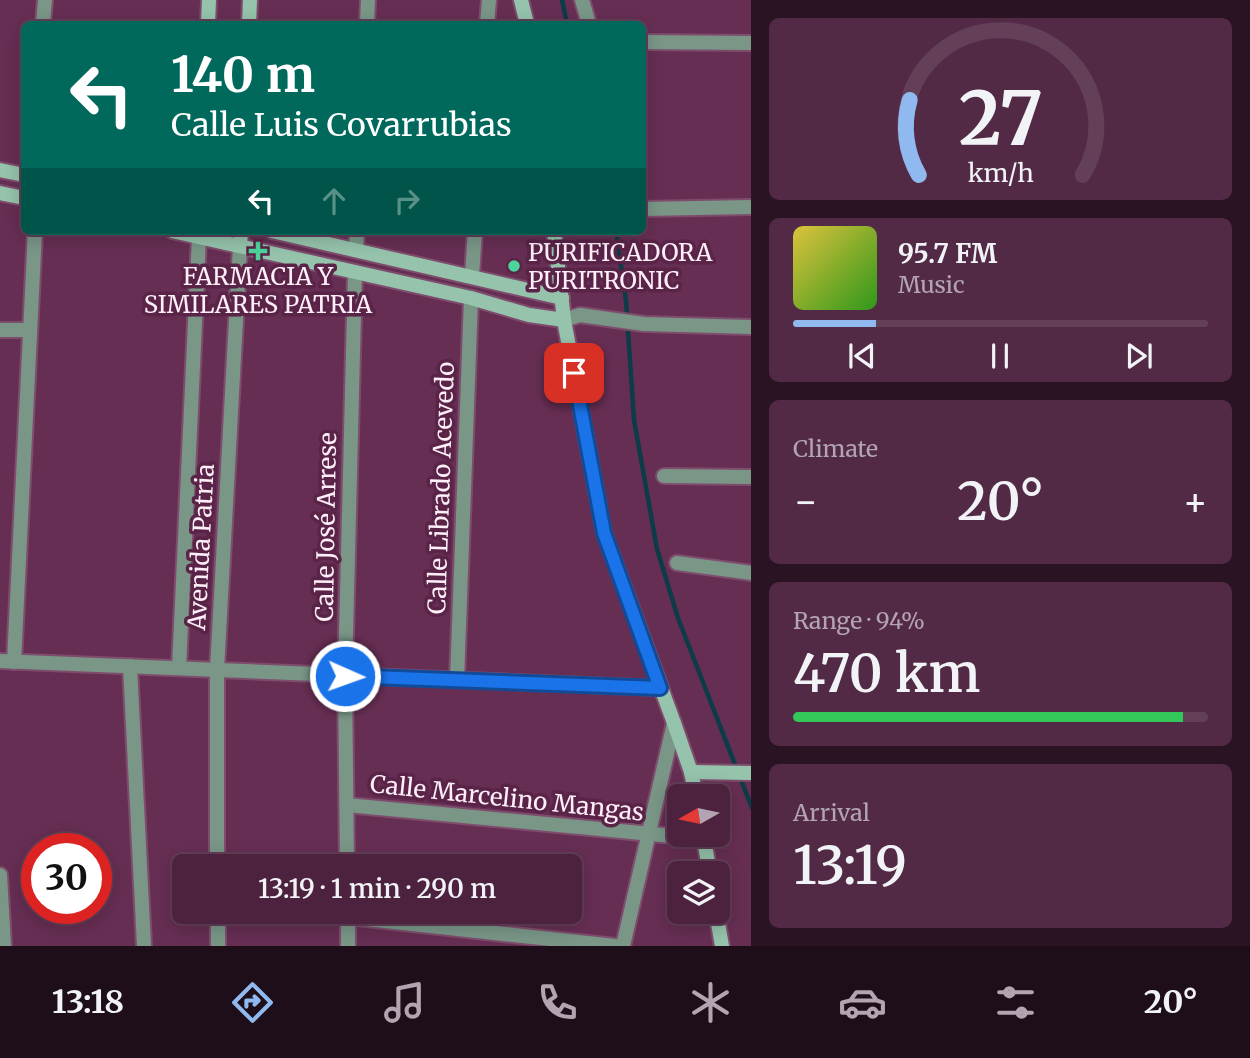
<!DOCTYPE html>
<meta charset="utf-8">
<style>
body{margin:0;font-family:Merriweather,serif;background:#532a45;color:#f1f3f6;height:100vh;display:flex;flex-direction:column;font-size:26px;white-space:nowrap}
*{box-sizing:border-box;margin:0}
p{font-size:23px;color:#b2a4b0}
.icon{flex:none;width:38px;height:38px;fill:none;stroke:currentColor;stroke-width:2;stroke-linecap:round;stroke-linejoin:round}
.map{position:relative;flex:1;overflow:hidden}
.panel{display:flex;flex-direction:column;gap:18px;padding:18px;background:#2a1322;width:499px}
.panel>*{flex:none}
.guide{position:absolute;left:21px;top:21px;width:625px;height:214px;border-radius:10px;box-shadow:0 4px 18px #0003,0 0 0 2px #633f58;background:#00695c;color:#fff;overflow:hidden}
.needle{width:46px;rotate:261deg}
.buttons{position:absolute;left:667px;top:784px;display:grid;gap:14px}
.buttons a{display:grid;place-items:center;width:63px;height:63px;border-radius:10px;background:#4c223e;box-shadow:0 4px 18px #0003,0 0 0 2px #633f58;font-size:35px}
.speed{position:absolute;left:21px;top:833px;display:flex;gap:14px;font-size:35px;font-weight:700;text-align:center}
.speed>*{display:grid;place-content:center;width:91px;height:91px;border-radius:50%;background:#4c223e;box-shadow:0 4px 18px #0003,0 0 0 2px #633f58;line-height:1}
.speed .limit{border:10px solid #d22;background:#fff;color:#111}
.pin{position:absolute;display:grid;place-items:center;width:60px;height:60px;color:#fff;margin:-30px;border-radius:14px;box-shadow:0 4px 10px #0006}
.me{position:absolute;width:77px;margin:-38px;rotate:92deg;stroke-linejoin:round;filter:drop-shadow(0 0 5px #0008)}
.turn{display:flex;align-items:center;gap:24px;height:147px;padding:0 35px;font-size:32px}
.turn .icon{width:91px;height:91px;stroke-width:2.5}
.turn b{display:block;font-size:49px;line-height:60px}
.lanes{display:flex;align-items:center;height:66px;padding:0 35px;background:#0003;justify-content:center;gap:35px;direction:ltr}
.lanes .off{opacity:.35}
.big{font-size:52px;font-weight:600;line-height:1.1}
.panel .widget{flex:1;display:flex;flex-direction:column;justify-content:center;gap:10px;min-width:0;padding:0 24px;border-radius:10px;background:#532a45}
.panel .dial{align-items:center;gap:0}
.dial svg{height:182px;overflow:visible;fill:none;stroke:#633f58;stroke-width:7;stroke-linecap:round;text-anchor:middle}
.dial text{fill:#f1f3f6;stroke:none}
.song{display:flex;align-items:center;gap:21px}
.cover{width:84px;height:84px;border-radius:10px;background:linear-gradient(135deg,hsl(50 70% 55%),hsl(110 70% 35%))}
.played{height:7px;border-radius:4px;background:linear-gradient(90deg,#90b9f0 20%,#633f58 20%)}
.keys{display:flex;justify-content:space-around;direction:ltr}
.heat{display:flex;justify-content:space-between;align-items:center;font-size:38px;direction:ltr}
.charge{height:10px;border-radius:5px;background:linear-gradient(90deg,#34c759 94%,#633f58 0)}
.trip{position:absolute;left:172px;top:854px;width:410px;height:70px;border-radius:10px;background:#4c223e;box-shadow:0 4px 18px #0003,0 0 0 2px #633f58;font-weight:600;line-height:70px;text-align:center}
.dock{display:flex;height:112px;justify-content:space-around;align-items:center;background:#1e0e19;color:#b2a4b0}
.dock .icon{width:49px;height:49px}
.dock .selected{color:#90b9f0}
.dock b{font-size:32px;color:#f1f3f6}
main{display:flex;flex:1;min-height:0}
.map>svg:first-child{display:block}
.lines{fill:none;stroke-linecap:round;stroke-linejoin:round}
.stream{stroke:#0d3b48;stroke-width:4.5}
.street-casing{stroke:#7e4d6d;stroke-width:18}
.secondary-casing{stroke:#7e4d6d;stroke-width:18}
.street{stroke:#799687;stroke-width:14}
.secondary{stroke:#95c3ab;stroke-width:14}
.route-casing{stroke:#114b97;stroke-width:18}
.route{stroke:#1a73e8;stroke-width:12}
.poi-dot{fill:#4cd49b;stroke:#5a2348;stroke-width:2.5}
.labels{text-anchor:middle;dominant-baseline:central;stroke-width:7;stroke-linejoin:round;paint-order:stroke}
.poi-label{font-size:24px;fill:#fdeef7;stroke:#5a2348;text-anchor:start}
.street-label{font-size:24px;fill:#fdeef7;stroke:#5a2348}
</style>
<main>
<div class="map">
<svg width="752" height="946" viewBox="0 0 752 946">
<rect width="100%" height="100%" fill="#662e53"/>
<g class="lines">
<g class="stream">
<polyline points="562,0 567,24"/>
<polyline points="616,231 626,300 634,420 657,549 678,618 752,808"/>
</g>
<defs>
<g id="street">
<polyline points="582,0 589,24"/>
<polyline points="43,24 45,0"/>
<polyline points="367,24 368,0"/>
<polyline points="487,24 489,0"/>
<polyline points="642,42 752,43"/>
<polyline points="642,209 752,207"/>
<polyline points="356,250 357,231"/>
<polyline points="472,276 475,231"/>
<polyline points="564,320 580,315 644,324 752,327"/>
<polyline points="0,330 30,330"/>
<polyline points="664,476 752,477"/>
<polyline points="677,563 752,573"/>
<polyline points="0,661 660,688"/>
<polyline points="14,662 35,231"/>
<polyline points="130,666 144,946"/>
<polyline points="179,668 199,237"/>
<polyline points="457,680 471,298"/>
<polyline points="347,805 704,839"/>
<polyline points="217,866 217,670 240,246"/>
<polyline points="347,866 345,675 355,272"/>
<polyline points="0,875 4,946"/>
<polyline points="218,912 218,946"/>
<polyline points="348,912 348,946"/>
<polyline points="348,917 615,946"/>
<polyline points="623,946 674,723"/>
</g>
<g id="secondary">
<polyline points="521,0 527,24"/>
<polyline points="208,24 209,0"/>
<polyline points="249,24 250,0"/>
<polyline points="0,170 24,175"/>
<polyline points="0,193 24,198"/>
<polyline points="172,231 471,298 529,315 564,320"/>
<polyline points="272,231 562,298"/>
<polyline points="554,231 564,320 604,533 674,723 691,772 696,796"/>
<polyline points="240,246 241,231"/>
<polyline points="691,772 752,773"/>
<polyline points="703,835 710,873"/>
<polyline points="716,912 722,946"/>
</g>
</defs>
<use href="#street" class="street-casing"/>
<use href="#secondary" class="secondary-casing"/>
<use href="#street" class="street"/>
<use href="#secondary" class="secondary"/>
</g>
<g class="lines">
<defs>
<polyline id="route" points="345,676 660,688 604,533 574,373"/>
</defs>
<use href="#route" class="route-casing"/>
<use href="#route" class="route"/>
</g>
<g class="poi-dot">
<path d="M254.5 240.5h7v7h7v7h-7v7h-7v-7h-7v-7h7z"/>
<circle cx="514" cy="266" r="7"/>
</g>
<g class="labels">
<g class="poi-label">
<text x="528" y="252">PURIFICADORA<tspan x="528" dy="28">PURITRONIC</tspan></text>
<text x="258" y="276" text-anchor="middle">FARMACIA Y<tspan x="258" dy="28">SIMILARES PATRIA</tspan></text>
</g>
<g class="street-label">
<text transform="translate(441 488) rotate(-88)">Calle Librado Acevedo</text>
<text transform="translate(326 527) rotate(-89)">Calle José Arrese</text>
<text transform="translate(201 547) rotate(-87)">Avenida Patria</text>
<text transform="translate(507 798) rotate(6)">Calle Marcelino Mangas</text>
</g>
</g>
</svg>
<div class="buttons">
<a><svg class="needle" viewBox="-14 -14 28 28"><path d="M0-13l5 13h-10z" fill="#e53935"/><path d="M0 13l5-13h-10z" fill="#b2a4b0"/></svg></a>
<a><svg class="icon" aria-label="layers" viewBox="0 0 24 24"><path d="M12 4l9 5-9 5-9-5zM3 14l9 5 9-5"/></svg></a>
</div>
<div class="speed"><div class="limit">30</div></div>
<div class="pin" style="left:574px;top:373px;background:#d93025"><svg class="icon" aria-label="arrive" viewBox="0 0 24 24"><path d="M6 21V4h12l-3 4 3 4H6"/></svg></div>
<svg class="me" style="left:345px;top:676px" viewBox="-20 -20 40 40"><circle r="17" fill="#1a73e8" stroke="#fff" stroke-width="3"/><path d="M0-11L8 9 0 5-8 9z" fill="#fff"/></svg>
<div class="trip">13:19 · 1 min · 290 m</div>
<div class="guide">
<div class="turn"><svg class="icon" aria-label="left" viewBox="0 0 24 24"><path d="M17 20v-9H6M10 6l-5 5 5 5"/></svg><div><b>140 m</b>Calle Luis Covarrubias</div></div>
<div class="lanes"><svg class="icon" aria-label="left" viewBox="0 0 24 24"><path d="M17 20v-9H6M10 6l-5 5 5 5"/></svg><svg class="icon off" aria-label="ahead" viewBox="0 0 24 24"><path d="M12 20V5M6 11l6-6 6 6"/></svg><svg class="icon off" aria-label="right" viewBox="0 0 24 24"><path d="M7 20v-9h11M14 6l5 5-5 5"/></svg></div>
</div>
</div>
<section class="panel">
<div class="widget dial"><svg viewBox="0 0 100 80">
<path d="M14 69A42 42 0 1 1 86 69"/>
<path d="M14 69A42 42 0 0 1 10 36" stroke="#90b9f0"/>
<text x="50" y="56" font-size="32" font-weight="700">27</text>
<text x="50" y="72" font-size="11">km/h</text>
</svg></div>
<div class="widget">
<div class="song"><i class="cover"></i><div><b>95.7 FM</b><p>Music</p></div></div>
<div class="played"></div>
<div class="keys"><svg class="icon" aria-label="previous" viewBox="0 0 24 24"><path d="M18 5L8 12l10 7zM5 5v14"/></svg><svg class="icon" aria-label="pause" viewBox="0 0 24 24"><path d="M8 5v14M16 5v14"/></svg><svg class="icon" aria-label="next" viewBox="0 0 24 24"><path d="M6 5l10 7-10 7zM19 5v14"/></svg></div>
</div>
<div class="widget"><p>Climate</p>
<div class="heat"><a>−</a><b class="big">20°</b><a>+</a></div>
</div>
<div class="widget"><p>Range · 94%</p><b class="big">470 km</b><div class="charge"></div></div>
<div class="widget"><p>Arrival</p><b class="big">13:19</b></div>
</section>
</main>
<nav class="dock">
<b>13:18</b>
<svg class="icon selected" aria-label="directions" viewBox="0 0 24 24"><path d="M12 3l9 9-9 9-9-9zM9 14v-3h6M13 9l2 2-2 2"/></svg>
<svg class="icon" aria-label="music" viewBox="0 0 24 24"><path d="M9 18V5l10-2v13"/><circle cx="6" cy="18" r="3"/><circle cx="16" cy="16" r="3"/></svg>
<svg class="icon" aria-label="phone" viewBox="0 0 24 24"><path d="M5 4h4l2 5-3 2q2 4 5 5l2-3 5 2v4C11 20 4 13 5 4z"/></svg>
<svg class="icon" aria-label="climate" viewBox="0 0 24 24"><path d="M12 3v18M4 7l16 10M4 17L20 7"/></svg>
<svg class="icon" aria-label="car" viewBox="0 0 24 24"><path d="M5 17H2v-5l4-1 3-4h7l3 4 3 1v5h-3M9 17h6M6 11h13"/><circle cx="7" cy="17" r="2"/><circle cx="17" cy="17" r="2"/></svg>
<svg class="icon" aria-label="filters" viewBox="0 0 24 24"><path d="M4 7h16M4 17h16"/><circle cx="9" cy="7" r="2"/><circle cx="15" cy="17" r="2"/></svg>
<b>20°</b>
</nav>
